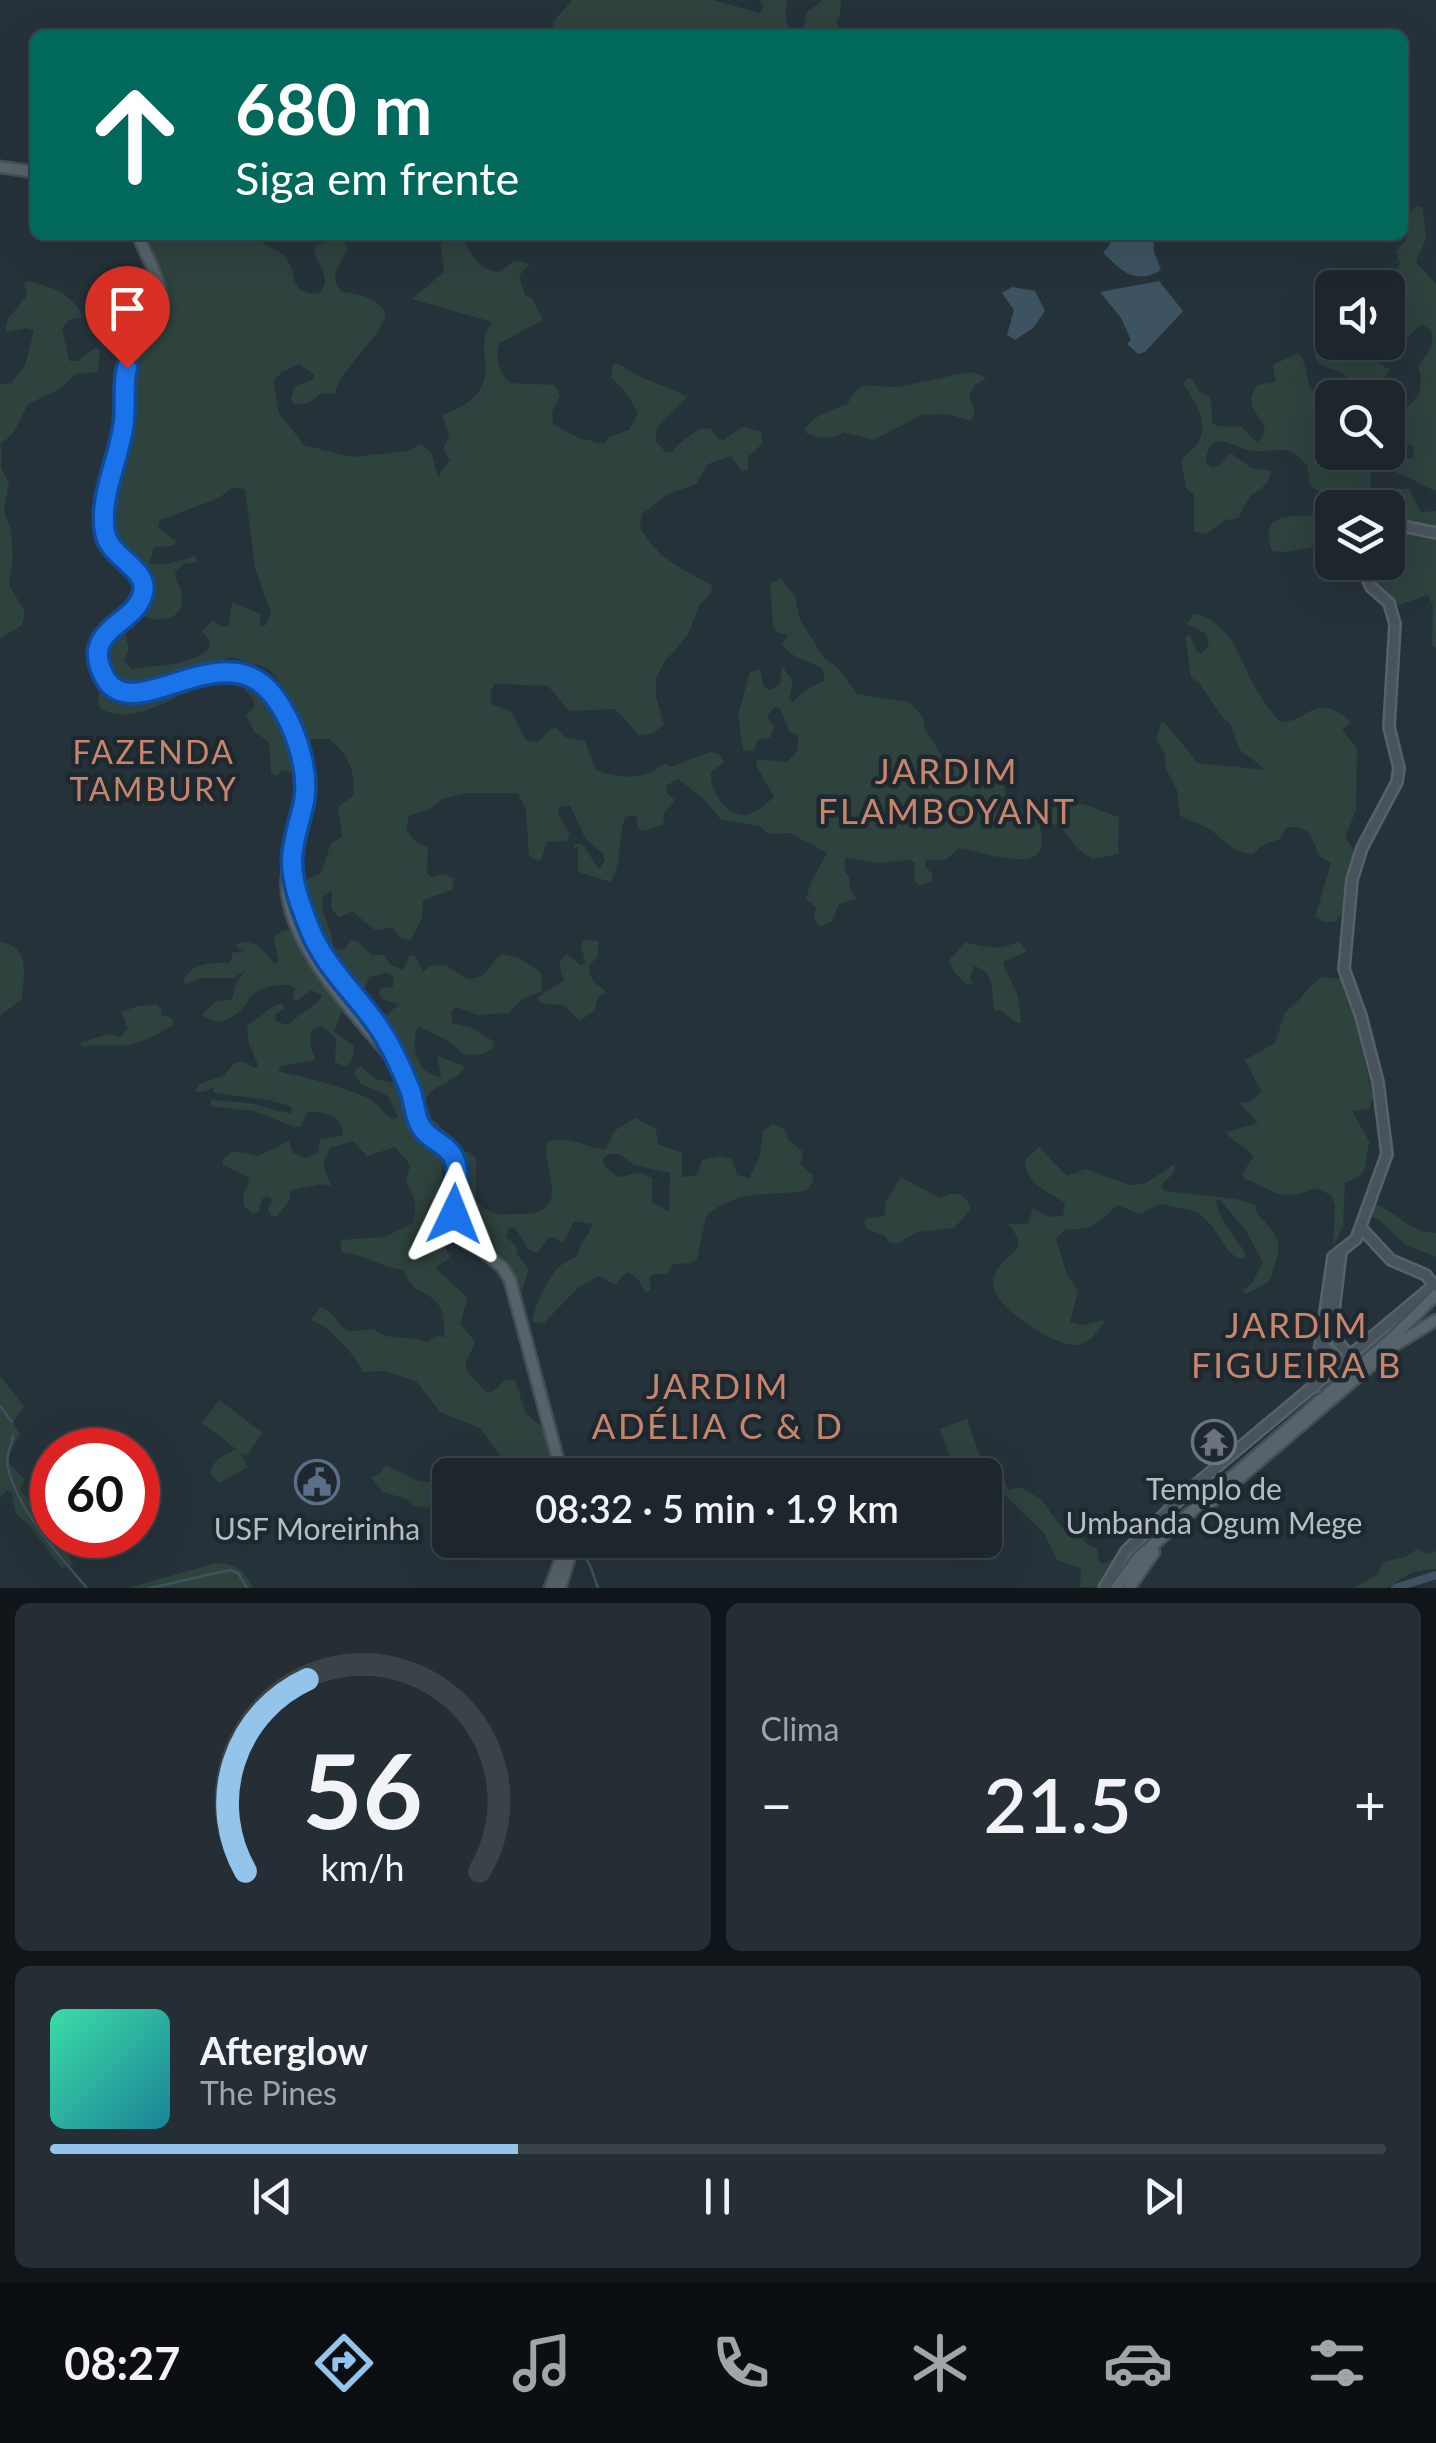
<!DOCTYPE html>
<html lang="pt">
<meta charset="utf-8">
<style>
body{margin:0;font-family:Lato,sans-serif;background:#252e34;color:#f1f3f6;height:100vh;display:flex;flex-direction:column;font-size:38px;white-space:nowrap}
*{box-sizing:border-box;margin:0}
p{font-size:32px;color:#a0a5a9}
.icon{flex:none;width:55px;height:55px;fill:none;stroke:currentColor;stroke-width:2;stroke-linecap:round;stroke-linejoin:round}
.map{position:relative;height:1588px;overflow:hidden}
.side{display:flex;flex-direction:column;gap:15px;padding:15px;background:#0f1518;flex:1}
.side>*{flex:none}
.guide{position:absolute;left:30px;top:30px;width:1378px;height:210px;border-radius:15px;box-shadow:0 10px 40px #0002,0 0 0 2px #3a4348;background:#00695c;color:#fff;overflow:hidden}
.buttons{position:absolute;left:1315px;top:270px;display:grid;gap:20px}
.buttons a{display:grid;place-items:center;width:90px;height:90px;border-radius:15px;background:#1c262c;box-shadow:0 10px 40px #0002,0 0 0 2px #3a4348;font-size:50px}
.speed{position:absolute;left:30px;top:1428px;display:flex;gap:20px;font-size:50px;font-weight:700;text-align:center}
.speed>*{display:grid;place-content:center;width:130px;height:130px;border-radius:50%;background:#1c262c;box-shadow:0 10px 40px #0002,0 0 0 2px #3a4348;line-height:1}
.speed .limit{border:15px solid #d22;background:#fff;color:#111}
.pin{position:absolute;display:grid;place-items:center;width:85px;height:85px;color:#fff;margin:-102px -42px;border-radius:50% 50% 50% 0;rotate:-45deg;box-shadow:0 0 10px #0007}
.pin .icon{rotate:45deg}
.me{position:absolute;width:110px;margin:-55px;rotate:2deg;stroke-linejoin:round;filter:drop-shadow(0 0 8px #0008)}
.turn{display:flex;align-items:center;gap:35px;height:210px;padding:0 40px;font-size:45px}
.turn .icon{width:130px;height:130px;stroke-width:2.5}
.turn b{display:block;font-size:70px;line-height:85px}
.big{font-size:75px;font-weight:600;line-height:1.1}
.side .widget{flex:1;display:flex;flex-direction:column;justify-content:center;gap:15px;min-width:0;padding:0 35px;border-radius:15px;background:#252e34}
.side .dial{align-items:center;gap:0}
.dial svg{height:260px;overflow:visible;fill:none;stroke:#3a4348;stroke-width:7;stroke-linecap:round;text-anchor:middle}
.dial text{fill:#f1f3f6;stroke:none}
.song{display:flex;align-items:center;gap:30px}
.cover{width:120px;height:120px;border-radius:15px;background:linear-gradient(135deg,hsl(160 70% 55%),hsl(190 70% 35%))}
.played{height:10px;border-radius:5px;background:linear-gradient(90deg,#93c5ec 35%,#3a4348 35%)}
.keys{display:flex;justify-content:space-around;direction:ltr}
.heat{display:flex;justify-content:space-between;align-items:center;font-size:55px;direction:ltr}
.side .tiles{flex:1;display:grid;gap:15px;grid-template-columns:1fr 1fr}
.widget:last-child{grid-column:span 2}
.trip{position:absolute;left:432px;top:1458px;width:570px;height:100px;border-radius:15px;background:#1c262c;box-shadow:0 10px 40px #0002,0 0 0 2px #3a4348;font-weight:600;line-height:100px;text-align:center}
.tabs{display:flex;height:160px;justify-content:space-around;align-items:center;background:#0b0f12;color:#a0a5a9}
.tabs .icon{width:70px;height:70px}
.tabs .selected{color:#93c5ec}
.tabs b{font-size:45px;color:#f1f3f6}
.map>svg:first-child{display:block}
.green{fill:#2e423e;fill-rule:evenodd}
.water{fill:#3d5361}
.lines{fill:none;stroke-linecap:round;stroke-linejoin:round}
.stream{stroke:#3d5361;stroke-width:2.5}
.river{stroke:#3d5361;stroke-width:8}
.secondary-casing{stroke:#576168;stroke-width:14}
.primary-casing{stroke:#454f56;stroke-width:15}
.secondary{stroke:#48535d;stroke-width:9}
.primary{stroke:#57636a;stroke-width:10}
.route-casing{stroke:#114b97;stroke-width:25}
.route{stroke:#1a73e8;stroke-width:18}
.labels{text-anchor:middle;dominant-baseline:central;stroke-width:9;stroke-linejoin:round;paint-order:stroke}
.poi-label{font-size:30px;fill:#b5bec6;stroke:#1e282f}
.neighbourhood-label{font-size:32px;letter-spacing:2.5px;fill:#c8856d;stroke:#1e282f}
.quarter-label{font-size:35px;letter-spacing:2.5px;fill:#c8856d;stroke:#1e282f}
</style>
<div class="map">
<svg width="1436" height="1588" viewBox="0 0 1436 1588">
<rect width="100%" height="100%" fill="#26323a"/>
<g class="green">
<path d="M 572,0 L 713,0 L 759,13 L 763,7 L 759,0 L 787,0 C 786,15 782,22 794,32 L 803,31 L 807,12 L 823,0 L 841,0 L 840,16 L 836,21 L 841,35 L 553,35 L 553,22 Z"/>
<path d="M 1417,206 L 1423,208 L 1426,239 L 1416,262 L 1436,284 L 1436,491 L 1393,471 L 1385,461 L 1385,454 L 1411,459 L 1414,454 L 1413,447 L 1388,431 L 1388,415 C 1414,408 1427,394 1418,367 C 1426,352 1436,349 1431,330 L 1422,324 L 1404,341 L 1393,336 L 1388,316 L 1388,288 L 1375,287 L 1397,269 L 1400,263 L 1396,252 L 1406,240 L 1408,214 Z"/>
<path d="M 142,235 L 255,235 C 262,245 272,247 282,254 C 301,269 284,293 318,294 C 336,278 313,264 315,246 L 339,237 L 344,239 L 347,250 C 340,266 326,276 343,292 C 360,294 378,298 386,314 C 378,342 346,361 334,394 L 322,393 L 307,404 L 294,404 L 291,399 L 295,386 L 312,380 L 315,375 L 299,364 L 282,372 L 273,381 L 279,413 L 304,445 L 352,457 L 408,451 L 421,444 L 431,452 L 438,477 L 450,460 L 443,450 L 449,434 L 442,416 C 451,411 465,406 472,399 C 500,372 472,349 492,322 L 412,299 L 444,272 L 441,245 L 445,240 L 463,239 C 472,256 479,271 500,272 L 514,260 L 530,264 L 519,276 L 525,296 L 532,298 L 543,320 L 500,343 C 493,356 500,374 510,383 L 555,385 L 560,396 L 552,412 L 553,424 L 579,438 L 604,444 L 608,437 L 629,430 L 638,413 L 625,391 L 611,378 L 613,364 L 620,364 C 643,382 663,383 687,397 L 657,427 L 656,441 L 665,452 L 671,453 C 681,442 694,428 710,428 L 718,439 L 724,440 L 742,427 L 761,431 L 763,443 L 748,457 L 748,469 L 742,472 L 731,456 L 708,464 L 696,484 L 669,494 L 642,514 L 640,528 C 662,562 679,567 711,585 L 712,591 L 699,606 L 688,635 L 665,661 L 656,678 L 656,697 L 664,725 L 651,734 L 639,735 L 615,709 L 569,711 L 548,686 L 495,684 L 491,690 L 491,704 L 511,711 L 526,740 L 538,742 L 551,729 L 557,728 L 566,738 L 585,741 L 596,770 C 619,779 646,781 665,763 L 671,767 L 710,752 L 719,754 L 724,762 L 711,772 C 709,789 725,815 745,815 C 755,814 767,803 774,797 L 756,765 L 757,759 L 787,762 L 798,750 L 798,736 L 789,731 L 780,708 L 774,707 L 767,717 L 774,727 L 770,738 L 758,740 L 754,751 L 743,750 L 738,715 L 750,672 L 760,669 L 764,687 L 770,690 L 780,684 L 782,666 L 793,681 L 789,698 L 792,703 L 804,691 L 825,680 L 822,668 C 806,661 792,658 782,644 L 788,635 L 777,632 L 773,627 L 770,584 L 781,578 L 795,596 L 800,620 L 825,659 L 837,667 L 857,694 L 909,702 L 923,717 L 925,729 L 943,758 L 992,772 L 1002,781 L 1009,806 L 1040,813 L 1058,806 L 1083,804 L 1119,817 L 1118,854 L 1092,859 L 1078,849 L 1058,824 L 1040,827 C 1055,881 986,852 959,848 L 945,860 L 926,860 L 925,866 L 933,875 L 931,882 L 919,885 L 914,881 L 915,863 L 910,860 L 878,863 L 845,857 L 845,872 L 849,876 L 850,888 L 856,899 L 839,904 L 832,921 L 821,927 L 814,920 L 816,907 L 806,899 L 811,882 L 827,853 L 790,833 L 768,834 L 759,826 L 721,820 L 706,801 L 678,779 L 667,785 L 666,792 L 675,800 L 663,814 L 664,824 L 643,831 L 638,828 L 636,815 L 625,817 C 618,837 622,865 611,882 L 578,872 L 578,847 L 573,848 L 575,844 L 582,844 L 599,869 L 605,860 L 603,854 L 585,838 L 570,805 L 559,807 L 558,813 L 570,835 L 566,841 L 547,842 L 541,860 L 537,861 L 529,855 L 526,810 L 518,793 L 467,793 L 442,799 L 428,810 L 409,816 L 406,828 L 413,839 L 428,848 L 427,873 L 431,877 L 443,874 L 454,878 L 452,890 L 423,900 L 422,918 L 411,940 L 399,937 L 393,927 L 375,930 L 352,911 L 340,917 C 328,910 332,902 332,891 L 323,897 C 319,917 333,926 333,946 L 337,950 L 344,949 L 351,940 L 358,942 L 372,955 L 384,955 L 391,965 L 403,970 L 410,955 L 416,957 L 423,972 L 430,966 C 432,966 445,965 447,966 C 460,972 467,987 485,973 C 493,966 493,960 502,954 L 520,958 L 541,973 L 542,991 L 521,1000 L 509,1013 L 478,1015 L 456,1007 L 451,1011 L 452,1023 L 470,1027 L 493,1041 L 494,1047 L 483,1054 L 464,1055 L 450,1042 L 418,1026 C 410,1047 417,1074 441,1077 L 437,1056 L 465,1066 C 453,1086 436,1081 426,1099 L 431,1117 L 449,1135 L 448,1141 L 442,1142 L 424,1124 L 416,1088 L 404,1074 L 382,1028 L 386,1016 L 399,1004 L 382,999 L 379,994 L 381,988 L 393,987 L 393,976 L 387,973 L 369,977 L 365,988 L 357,993 L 324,950 L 319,932 L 299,890 L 305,880 L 321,873 L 331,843 L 342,837 L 338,807 L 353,796 C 356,772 348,753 329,739 L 310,739 L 314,772 L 307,778 L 303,737 L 297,720 L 275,675 L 265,667 L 230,657 L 208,668 L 173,677 L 142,683 L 123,681 L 118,685 L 120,690 L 126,693 L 226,675 L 255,681 C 275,708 308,740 290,775 L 287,770 L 281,771 L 277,776 L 271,773 L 269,743 L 254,731 L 246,716 L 254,707 L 254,701 L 239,682 C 229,682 217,681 207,684 C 174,694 134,729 100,708 L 98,696 L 108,681 L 110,663 L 101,651 L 118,625 L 123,627 L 129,649 L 124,660 L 131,669 C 157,665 188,666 209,649 L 209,640 L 202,631 L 213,620 L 223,627 L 229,625 L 232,602 L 260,614 L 260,626 L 266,625 L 271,614 L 255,568 L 245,489 L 232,488 L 217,499 L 160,520 L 158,527 L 177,542 L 172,546 L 154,547 L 149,564 L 167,564 L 196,556 L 196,562 L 184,564 L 175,572 C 175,582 181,587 182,596 C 185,621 156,624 141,615 L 151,579 L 142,563 L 109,532 L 108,499 L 133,411 L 128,388 L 130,362 L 168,300 L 167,287 Z"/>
<path d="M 27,281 C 48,285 78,296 82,318 L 69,320 L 62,328 L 69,361 L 78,361 L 96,347 L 100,351 L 98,372 L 75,374 L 60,389 L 28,404 L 14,432 L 1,444 L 1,468 L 9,483 L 4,510 L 11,531 L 13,557 L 9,585 L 24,610 L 24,617 L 22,625 L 0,639 L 0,384 L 11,383 L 25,365 L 34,331 L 27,328 L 7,332 L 5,329 L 8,319 L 28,294 L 24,284 Z"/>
<path d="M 1332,329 L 1332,342 L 1350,343 L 1351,355 L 1370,357 L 1390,370 L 1370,397 L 1332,398 L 1332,452 L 1371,453 L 1371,488 L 1377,507 L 1332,508 L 1332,562 L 1388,562 L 1387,507 L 1397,489 L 1409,489 L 1421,512 L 1436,511 L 1436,649 L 1432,645 L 1433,606 L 1428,595 L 1395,606 L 1385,592 L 1364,578 L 1352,580 C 1329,569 1337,563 1329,546 C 1311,544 1294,555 1272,551 C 1253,500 1316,523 1332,513 L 1331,501 L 1310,485 L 1307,465 C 1285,441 1280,453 1255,451 C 1235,450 1208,423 1206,463 L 1212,467 L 1218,466 L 1231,453 L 1251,468 L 1271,471 C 1269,489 1255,488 1246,503 C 1243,508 1242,513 1238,518 L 1226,520 L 1206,534 L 1194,532 L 1194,495 L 1186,488 L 1181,461 C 1186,453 1193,450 1198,443 C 1210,420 1194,402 1183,383 L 1188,378 L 1193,380 L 1199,391 L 1211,398 L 1212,423 L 1218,426 L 1242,427 L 1256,442 L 1261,439 L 1265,428 C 1256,408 1244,409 1257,385 L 1275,382 L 1273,365 L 1298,353 C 1309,363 1304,380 1314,393 L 1326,395 L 1344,388 L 1346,376 C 1336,367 1321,370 1315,358 L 1318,335 Z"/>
<path d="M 972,372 L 987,378 L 975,385 L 969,396 L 975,413 L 971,421 L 947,414 L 922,415 L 873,440 L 844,432 C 832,440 819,439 806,433 L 805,428 C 816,415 831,409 847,405 C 851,398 854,391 862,387 C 872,383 883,388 894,387 C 919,384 945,376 972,372 Z"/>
<path d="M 1194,614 C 1224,618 1239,652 1249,676 C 1252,685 1274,716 1280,722 C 1309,723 1315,689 1351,722 L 1342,730 L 1357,748 L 1357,761 L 1356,810 L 1345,838 L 1355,851 L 1343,913 L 1335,922 L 1324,922 L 1315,917 L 1331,863 L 1318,855 C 1313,838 1309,823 1286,828 L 1280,839 L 1263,845 L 1253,854 C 1232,853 1226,842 1211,830 C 1202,824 1190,821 1180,816 L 1177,790 L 1166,769 L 1165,755 L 1156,739 L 1162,720 L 1198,763 L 1266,770 L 1240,750 L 1230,723 L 1223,718 L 1199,683 L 1191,677 L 1185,637 L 1190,634 L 1196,651 L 1201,654 L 1209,646 L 1206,634 L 1187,624 Z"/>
<path d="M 283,930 L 289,930 L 295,941 L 306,946 L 333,985 L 347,997 L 334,1031 L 354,1046 L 353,1058 L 346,1067 L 335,1062 L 336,1038 L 321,1026 L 311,1031 L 311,1049 L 316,1060 L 281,1066 L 278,1071 C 307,1078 343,1086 370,1099 C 380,1105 382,1114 393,1119 L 398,1117 L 388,1096 L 361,1084 L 354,1074 L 356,1068 L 361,1066 L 375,1079 L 393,1083 L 403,1091 L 412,1128 L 443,1158 L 442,1188 L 447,1212 L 441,1242 L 451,1257 L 435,1268 L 465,1295 L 467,1300 L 460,1324 L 475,1342 L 465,1365 L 470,1375 L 487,1393 L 492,1392 L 505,1380 L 515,1380 L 526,1414 L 551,1434 L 558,1475 L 450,1475 L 450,1503 L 437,1508 L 415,1507 L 407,1499 L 383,1492 L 371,1477 L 378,1475 L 386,1465 L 416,1480 L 434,1483 L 448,1467 L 458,1464 C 478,1472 494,1477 514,1466 L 500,1456 L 480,1428 L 440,1412 L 416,1381 L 385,1371 L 363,1372 C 356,1356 327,1323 310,1320 L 321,1307 C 339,1315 337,1327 347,1330 C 354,1333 366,1329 374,1329 C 392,1344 406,1333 427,1342 L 437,1336 L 445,1337 C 443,1326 445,1313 438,1304 C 427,1289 411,1295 404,1270 C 377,1266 366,1255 341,1252 L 341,1240 L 384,1237 L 412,1224 C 418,1208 416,1197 406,1183 L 410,1165 L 395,1147 L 367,1156 L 353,1141 L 330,1148 L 323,1164 L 331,1186 L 320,1184 L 291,1190 L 289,1202 L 277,1216 L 271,1216 L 268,1210 L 272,1199 L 267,1196 L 262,1199 L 259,1211 L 253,1214 L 244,1206 L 243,1194 L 249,1184 L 248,1177 L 222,1165 L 223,1159 L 233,1151 L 258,1156 L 289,1141 L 293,1153 L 304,1158 L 318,1153 L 320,1139 L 341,1136 L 343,1130 C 338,1113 325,1113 309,1111 L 300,1127 L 294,1127 L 254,1111 L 209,1106 L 212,1100 L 249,1103 L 291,1114 L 292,1108 L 287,1105 C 262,1097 238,1097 213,1092 L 214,1087 L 204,1092 L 194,1091 L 200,1084 L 224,1075 L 235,1063 L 244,1062 L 255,1068 L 258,1065 L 249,1044 L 247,1025 C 259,1019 268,1008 281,1003 L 285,1008 L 275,1015 L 276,1021 L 287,1025 L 320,1000 L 322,995 L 311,990 L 297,1001 L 293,999 L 295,989 L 290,985 C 280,984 260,987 252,995 C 248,998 247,1005 243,1008 C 231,1020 215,1028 202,1014 L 215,1002 L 232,999 L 236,984 L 245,970 L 234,978 L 201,978 L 185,985 L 184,979 C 194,962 211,963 228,963 L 232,959 L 232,953 L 244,951 L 235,945 L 246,942 L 258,945 L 274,963 L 279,961 L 273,938 Z"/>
<path d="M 590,940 L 598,941 L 598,957 L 589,965 C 588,980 596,983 606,992 L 598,997 L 595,1010 L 580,1021 L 565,1006 L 541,1003 L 537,998 L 563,981 L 559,963 L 566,954 L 580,965 L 586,963 L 581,947 L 583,941 Z"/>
<path d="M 1018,941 L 1027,951 L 1004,962 L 1004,966 L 1018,996 L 1021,1022 L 1017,1023 L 1000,1010 L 995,1012 C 990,994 997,972 974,966 L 970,977 L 973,983 L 967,985 L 954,972 L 949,960 L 966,942 C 984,948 1002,951 1018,941 Z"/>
<path d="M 0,942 C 31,947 24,974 22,999 L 0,1016 Z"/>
<path d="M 1323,977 L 1341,979 L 1350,997 L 1373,1098 L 1369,1109 L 1352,1111 L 1370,1143 C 1364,1153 1370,1170 1358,1177 C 1354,1180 1349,1180 1345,1183 L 1343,1227 L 1333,1246 L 1335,1205 L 1331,1195 L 1315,1188 C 1279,1204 1278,1191 1245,1179 L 1242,1174 L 1253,1157 C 1247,1145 1233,1144 1226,1132 L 1258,1123 L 1239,1103 L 1251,1102 L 1261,1091 L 1245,1060 L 1275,1043 L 1285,1012 C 1301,1002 1306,986 1323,977 Z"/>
<path d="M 157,1005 L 161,1009 L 161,1015 L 172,1018 L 173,1024 C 163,1033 140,1043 126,1045 C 112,1047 98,1044 83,1047 L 79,1043 L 108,1034 L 120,1037 L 128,1028 L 121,1012 L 138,1006 Z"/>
<path d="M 635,1118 L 656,1129 L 658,1144 L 682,1153 L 682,1177 L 695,1176 L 698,1172 L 702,1160 L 720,1156 L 732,1159 L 737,1175 L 749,1178 L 760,1156 L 763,1131 L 773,1124 L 784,1129 L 789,1140 L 803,1152 L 800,1164 L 813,1176 L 813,1182 L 806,1191 C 770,1196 733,1189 706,1217 L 697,1259 L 692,1263 L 674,1264 L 667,1274 L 654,1274 L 649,1277 L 651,1289 L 646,1293 L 637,1278 L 627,1272 L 615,1285 L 599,1276 L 578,1288 L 544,1323 L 533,1322 C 532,1311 548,1279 556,1270 C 562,1263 570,1261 577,1256 C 580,1240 590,1236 592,1224 L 574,1221 L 563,1243 L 553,1237 L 548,1238 L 537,1253 L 529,1250 L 516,1229 L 510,1227 L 505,1237 L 515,1244 L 518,1256 L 529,1269 L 522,1291 L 508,1272 L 472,1237 L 482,1231 L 483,1225 L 471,1221 L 469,1214 L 464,1215 L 466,1227 L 460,1223 L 456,1151 L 469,1152 L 476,1159 L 476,1201 C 497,1219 495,1213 519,1214 C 576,1215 540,1167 547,1142 C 569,1133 585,1149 606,1149 L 614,1131 ZM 608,1154 L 620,1154 L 634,1165 L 670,1173 L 669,1212 L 652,1202 L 652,1178 L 641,1173 C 620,1174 623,1185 604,1165 L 603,1159 Z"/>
<path d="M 1039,1147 L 1067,1176 L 1086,1169 L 1129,1185 L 1144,1184 L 1175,1164 L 1174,1173 L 1161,1185 L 1164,1191 L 1236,1199 L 1257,1205 L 1255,1211 C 1284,1242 1283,1243 1269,1282 L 1246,1294 L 1242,1291 L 1252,1283 L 1263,1262 L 1246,1231 L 1219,1199 L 1216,1201 C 1219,1220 1234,1236 1245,1252 L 1245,1258 L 1238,1258 L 1229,1252 L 1212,1226 L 1198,1212 L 1161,1204 L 1139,1214 L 1117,1205 L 1104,1218 L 1088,1228 L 1064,1230 L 1056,1239 L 1067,1275 L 1078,1291 L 1070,1322 L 1083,1325 L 1105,1320 C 1099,1330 1089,1345 1076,1345 C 1054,1346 1006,1313 996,1294 C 993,1290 994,1284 993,1279 C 1001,1251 1035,1255 1008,1224 L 1028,1224 L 1033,1208 L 1050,1217 L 1063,1216 L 1065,1203 C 1047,1190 1026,1186 1025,1160 Z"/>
<path d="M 901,1177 L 940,1198 C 953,1191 965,1191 971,1209 L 954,1228 L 917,1232 L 897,1244 L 890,1243 L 885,1236 L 867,1229 L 864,1222 L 867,1218 L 885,1216 L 885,1203 Z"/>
<path d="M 1373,1203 C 1396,1211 1410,1233 1436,1233 L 1436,1257 L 1406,1245 L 1379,1220 L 1370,1216 Z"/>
<path d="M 0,1376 L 24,1406 L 13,1423 L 20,1434 L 10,1452 L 9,1463 L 25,1480 L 20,1489 L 74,1564 L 62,1568 C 45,1551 36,1528 16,1514 L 11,1492 L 6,1491 L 0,1498 Z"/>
<path d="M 219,1400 L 263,1433 L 246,1456 L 240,1453 L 248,1467 L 219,1483 L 211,1474 C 211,1459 225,1456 236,1449 L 202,1423 Z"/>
<polygon points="967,1419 984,1469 956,1475 940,1429"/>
<polygon points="1004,1479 1008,1490 1020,1487 1041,1499 1062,1528 1079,1534 1087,1544 1097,1549 1099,1561 1103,1564 1113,1559 1119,1561 1103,1588 1080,1587 1081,1568 1057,1560 1044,1533 996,1487 998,1481"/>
<polygon points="1417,1549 1427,1554 1436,1551 1436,1569 1413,1572 1386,1588 1353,1588 1378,1574 1383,1562 1406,1557"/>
<path d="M 217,1563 C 239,1564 243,1571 254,1588 L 127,1588 Z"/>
</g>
<g class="water">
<path d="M 1109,235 L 1153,235 L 1154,252 L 1161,270 C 1135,285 1123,272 1103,253 L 1110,244 Z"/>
<polygon points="1159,281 1183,311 1145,352 1138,354 1127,344 1131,340 1121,318 1100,292"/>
<polygon points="1012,287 1035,291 1045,311 1033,328 1015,340 1007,335 1014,310 1002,293"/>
</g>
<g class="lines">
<g class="stream">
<polyline points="0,1406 12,1422"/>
<path d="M 13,1436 C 11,1446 5,1458 8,1468 C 18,1510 59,1556 87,1588"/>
<polyline points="578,1548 590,1565 598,1588"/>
<polyline points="150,1588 230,1570 238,1573 247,1588"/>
</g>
<g class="river">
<polyline points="1327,1325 1328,1343 1341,1356"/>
<polyline points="1395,1588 1436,1575"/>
</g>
<defs>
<g id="secondary">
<polyline points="1388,523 1436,533"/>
<polyline points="1361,1228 1391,1260 1426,1275 1435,1287"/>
<polyline points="1341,1251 1332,1328 1337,1341 1350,1356"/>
<polyline points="1333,1257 1356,1239 1387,1154 1378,1082 1361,1016 1344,969 1352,880 1362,848 1397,782 1399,768 1389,727 1395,624 1389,603 1371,587 1366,576 1368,562"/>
<polyline points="1321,1342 1340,1364"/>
<polyline points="1314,1387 1333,1257"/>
<polyline points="1104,1588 1126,1551 1194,1486 1434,1285"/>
</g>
<g id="primary">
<polyline points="0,167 35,172"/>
<path d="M 138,235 C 146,256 164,284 162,307 C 160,329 135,343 128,365 C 121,384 127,405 124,425 C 120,457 102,490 103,522 C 105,557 147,568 144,591 C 140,624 83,624 102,673 C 131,745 233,602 286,721 C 295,740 305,757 306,778 C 303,811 290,844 287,877 C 281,939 357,1017 395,1061"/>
<polyline points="292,870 316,943 375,1021 410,1088 419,1123 426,1133 449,1150 456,1161 454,1214 460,1233 502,1267 510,1280 562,1475"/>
<polyline points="1208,1505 1395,1345 1436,1320"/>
<polyline points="550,1588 568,1540"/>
<polyline points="560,1588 575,1540"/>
<polyline points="1116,1588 1139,1557 1390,1340 1436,1295"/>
<polyline points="1129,1588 1154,1552"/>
</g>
</defs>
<use href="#secondary" class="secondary-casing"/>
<use href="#primary" class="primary-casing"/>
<use href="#secondary" class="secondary"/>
<use href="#primary" class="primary"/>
</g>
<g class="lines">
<defs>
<path id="route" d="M 127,368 C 122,387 127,408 123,428 C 118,461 99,498 105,532 C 108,557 149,568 143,593 C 136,625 81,628 103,674 C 130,733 222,629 273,695 C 294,722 310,769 304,802 C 300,821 292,842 292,861 C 292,883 301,907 309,927 C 323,965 356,994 378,1026 C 390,1044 401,1067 409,1087 C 414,1098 414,1112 419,1123 C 425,1136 437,1140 447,1149 C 465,1165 454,1192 454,1214"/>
</defs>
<use href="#route" class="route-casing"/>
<use href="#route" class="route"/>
</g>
<defs>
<symbol id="temple-ring" viewBox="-11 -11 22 22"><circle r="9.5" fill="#1e282f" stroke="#6b7280" stroke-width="1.5"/><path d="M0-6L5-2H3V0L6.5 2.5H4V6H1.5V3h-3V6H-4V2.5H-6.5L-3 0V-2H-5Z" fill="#6b7280"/></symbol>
<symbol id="civic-ring" viewBox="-11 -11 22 22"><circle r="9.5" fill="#1e282f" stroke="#5c6f8a" stroke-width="1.5"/><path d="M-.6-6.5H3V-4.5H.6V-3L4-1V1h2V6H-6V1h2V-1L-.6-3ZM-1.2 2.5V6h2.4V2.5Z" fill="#5c6f8a"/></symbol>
</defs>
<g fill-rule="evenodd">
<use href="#temple-ring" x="1189" y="1417" width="50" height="50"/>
<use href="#civic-ring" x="292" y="1457" width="50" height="50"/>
</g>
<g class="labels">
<g class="poi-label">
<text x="1214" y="1488">Templo de<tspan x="1214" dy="34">Umbanda Ogum Mege</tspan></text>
<text x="317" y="1528">USF Moreirinha</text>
</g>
<g class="neighbourhood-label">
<text x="154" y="751">FAZENDA<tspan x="154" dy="37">TAMBURY</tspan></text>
</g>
<g class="quarter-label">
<text x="947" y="770">JARDIM<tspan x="947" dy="40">FLAMBOYANT</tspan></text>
<text x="1297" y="1324">JARDIM<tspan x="1297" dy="40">FIGUEIRA B</tspan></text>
<text x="718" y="1385">JARDIM<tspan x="718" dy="40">ADÉLIA C &amp; D</tspan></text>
</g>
</g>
</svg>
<div class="buttons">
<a><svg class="icon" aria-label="sound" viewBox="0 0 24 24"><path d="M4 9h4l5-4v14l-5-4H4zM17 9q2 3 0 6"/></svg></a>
<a><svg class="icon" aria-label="search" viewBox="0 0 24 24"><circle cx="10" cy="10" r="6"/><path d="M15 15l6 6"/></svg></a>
<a><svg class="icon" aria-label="layers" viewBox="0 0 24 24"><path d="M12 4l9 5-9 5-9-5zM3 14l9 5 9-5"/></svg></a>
</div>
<div class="speed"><div class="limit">60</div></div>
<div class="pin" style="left:127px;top:368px;background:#d93025"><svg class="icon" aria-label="arrive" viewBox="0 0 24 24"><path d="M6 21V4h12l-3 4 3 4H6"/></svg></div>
<svg class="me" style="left:454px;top:1214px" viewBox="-20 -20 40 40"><path d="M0-17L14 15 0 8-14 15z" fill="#1a73e8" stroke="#fff" stroke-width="4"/></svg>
<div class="trip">08:32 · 5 min · 1.9 km</div>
<div class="guide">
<div class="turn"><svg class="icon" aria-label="ahead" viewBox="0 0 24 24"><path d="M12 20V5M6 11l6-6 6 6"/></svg><div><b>680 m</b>Siga em frente</div></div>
</div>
</div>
<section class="side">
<div class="tiles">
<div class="widget dial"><svg viewBox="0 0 100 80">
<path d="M14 69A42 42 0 1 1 86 69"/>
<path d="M14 69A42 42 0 0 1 33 10" stroke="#93c5ec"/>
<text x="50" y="56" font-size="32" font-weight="700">56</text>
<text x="50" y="72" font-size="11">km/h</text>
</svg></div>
<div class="widget"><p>Clima</p>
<div class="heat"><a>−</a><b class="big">21.5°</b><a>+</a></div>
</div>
<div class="widget">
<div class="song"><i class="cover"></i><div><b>Afterglow</b><p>The Pines</p></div></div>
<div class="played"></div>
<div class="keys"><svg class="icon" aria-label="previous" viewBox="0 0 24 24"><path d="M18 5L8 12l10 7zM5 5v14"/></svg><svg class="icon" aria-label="pause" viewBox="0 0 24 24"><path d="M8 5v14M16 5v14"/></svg><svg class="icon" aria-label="next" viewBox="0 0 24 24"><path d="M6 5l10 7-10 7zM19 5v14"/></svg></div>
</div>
</div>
</section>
<nav class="tabs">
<b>08:27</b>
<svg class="icon selected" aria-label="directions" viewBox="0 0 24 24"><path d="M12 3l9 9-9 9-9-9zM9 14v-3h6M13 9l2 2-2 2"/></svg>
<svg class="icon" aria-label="music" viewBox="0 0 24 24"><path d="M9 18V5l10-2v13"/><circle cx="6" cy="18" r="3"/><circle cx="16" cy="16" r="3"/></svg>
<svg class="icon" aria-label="phone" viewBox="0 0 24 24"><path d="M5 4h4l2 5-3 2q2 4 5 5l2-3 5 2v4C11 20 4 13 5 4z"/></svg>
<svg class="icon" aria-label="climate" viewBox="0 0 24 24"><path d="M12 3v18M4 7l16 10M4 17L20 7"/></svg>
<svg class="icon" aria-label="car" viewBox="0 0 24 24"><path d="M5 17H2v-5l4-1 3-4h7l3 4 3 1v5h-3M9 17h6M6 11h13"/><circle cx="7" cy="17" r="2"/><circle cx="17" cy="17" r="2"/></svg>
<svg class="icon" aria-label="filters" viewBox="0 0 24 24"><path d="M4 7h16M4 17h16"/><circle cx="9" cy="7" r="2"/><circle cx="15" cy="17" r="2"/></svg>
</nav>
